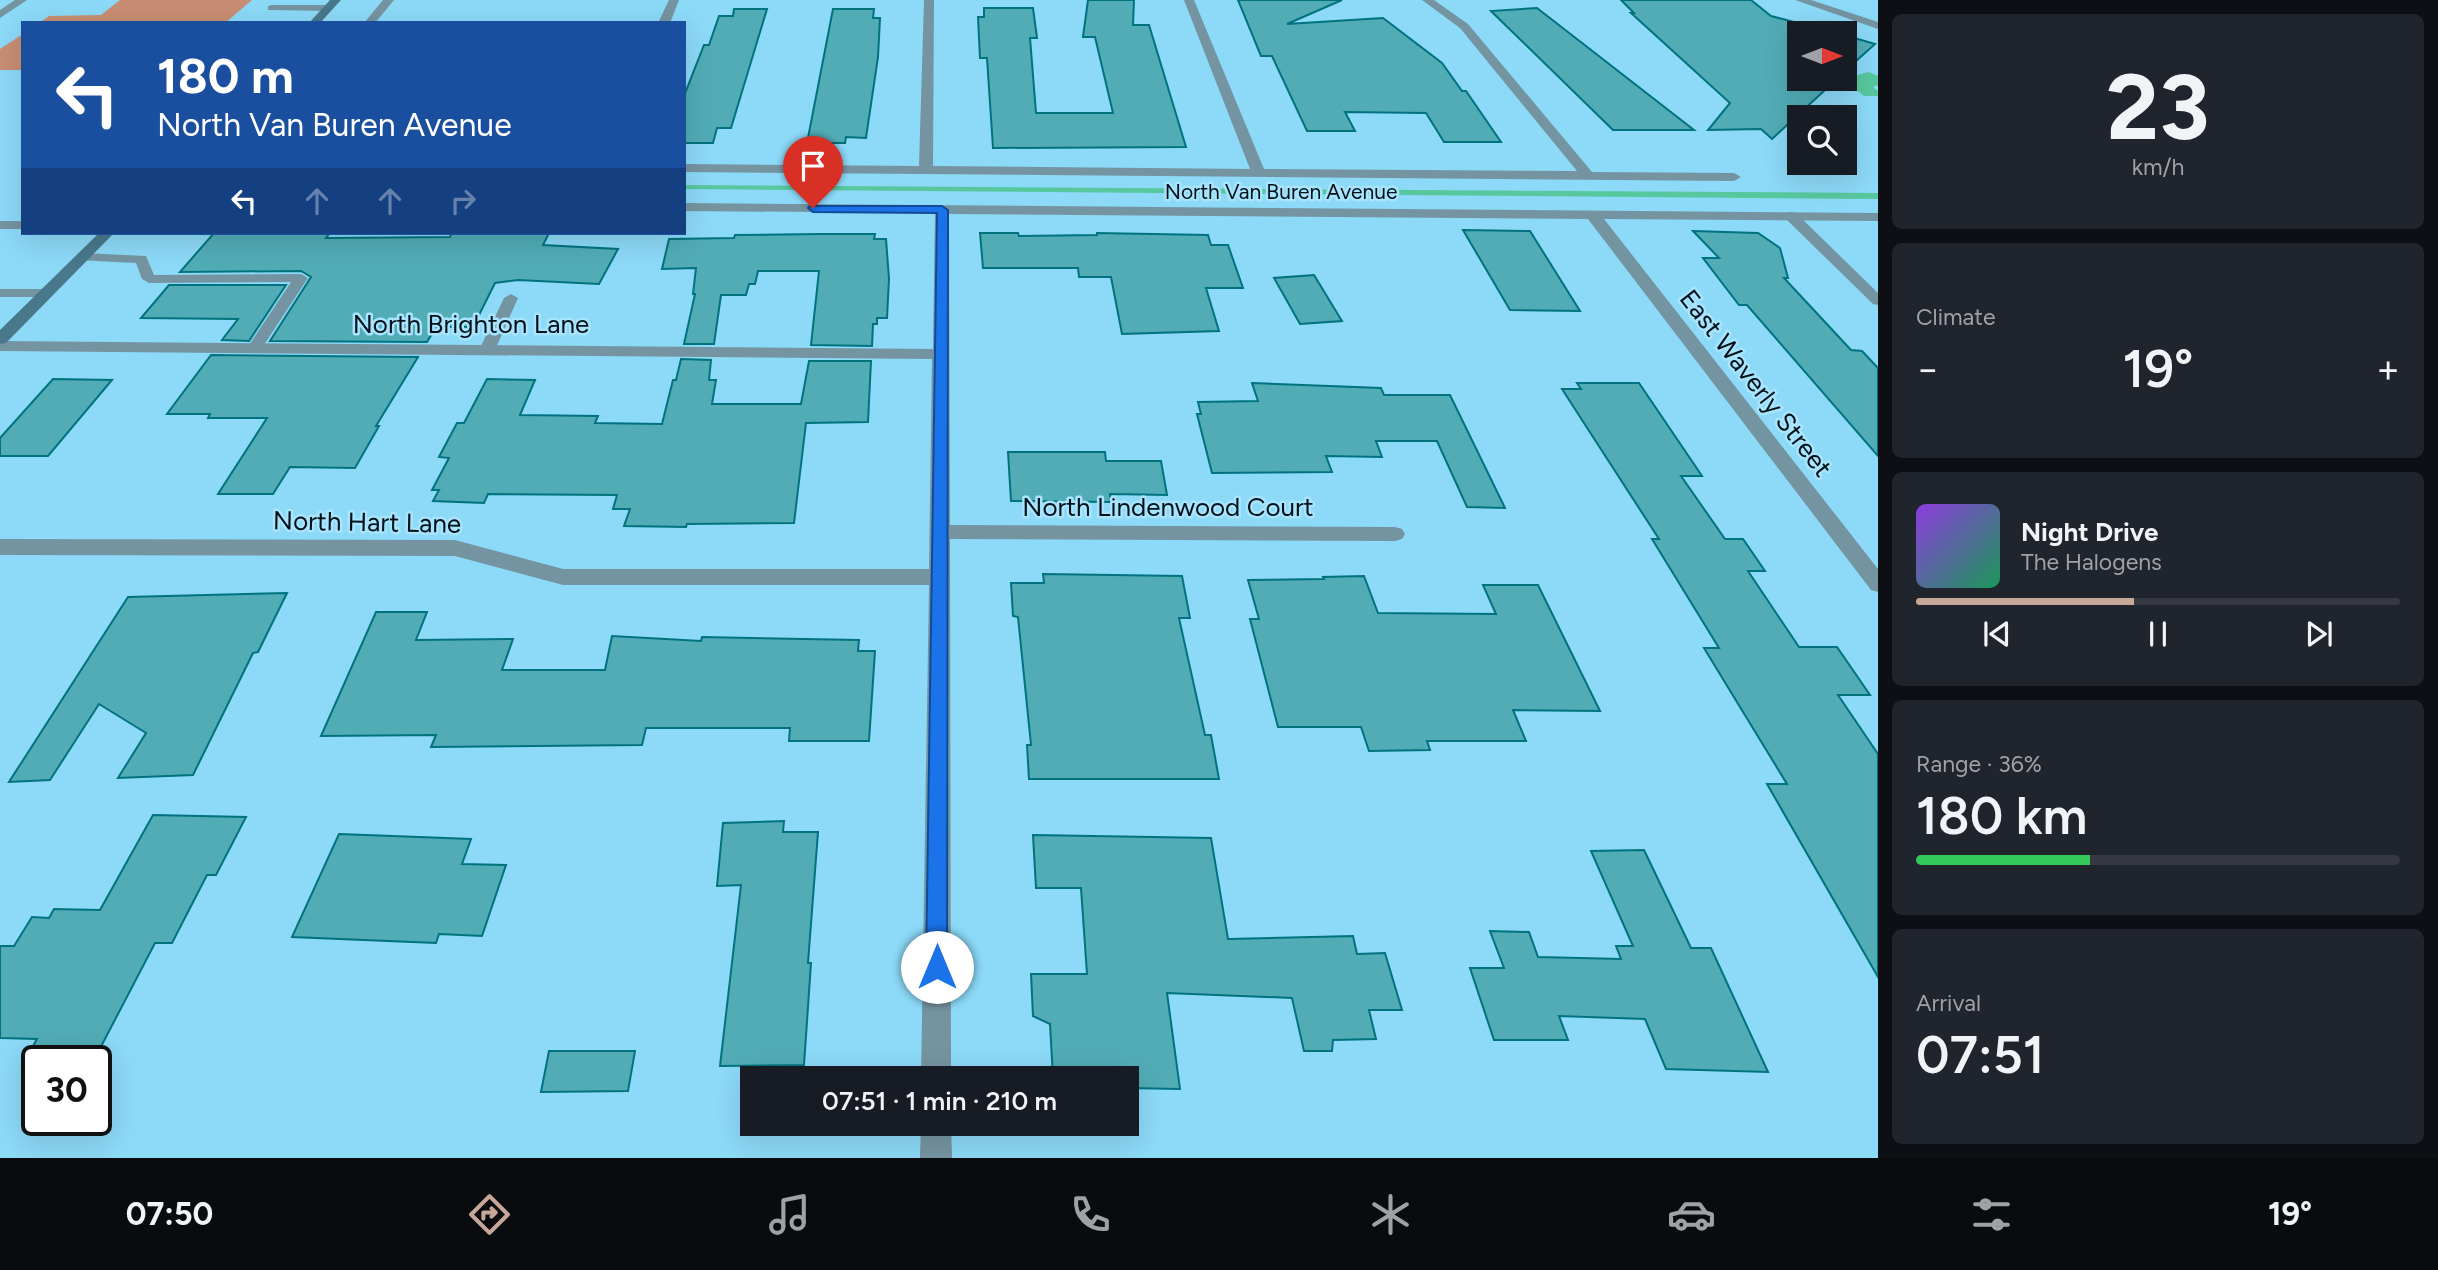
<!DOCTYPE html>
<meta charset="utf-8">
<style>
body{margin:0;font-family:Figtree,sans-serif;background:#20242c;color:#f1f3f6;height:100vh;display:flex;flex-direction:column;font-size:26px;white-space:nowrap}
*{box-sizing:border-box;margin:0}
p{font-size:23px;color:#9ea1a6}
.icon{flex:none;width:38px;height:38px;fill:none;stroke:currentColor;stroke-width:2;stroke-linecap:round;stroke-linejoin:round}
.map{position:relative;flex:1;overflow:hidden}
.side{display:flex;flex-direction:column;gap:14px;padding:14px;background:#0d0f14;width:560px}
.side>*{flex:none}
.guide{position:absolute;left:21px;top:21px;width:665px;height:214px;border-radius:0px;box-shadow:0 7px 28px #0002;background:#1a4fa0;color:#fff;overflow:hidden}
.needle{width:46px;rotate:90deg}
.tools{position:absolute;left:1787px;top:21px;display:grid;gap:14px}
.tools a{display:grid;place-items:center;width:70px;height:70px;border-radius:0px;background:#171b24;box-shadow:0 7px 28px #0002;font-size:35px}
.speed{position:absolute;left:21px;top:1045px;display:flex;gap:14px;font-size:35px;font-weight:700;text-align:center}
.speed>*{display:grid;place-content:center;width:91px;height:91px;border-radius:50%;background:#171b24;box-shadow:0 7px 28px #0002;line-height:1}
.speed .limit{border:4px solid #111;border-radius:10px;background:#fff;color:#111}
.pin{position:absolute;display:grid;place-items:center;width:60px;height:60px;color:#fff;margin:-72px -30px;border-radius:50% 50% 50% 0;rotate:-45deg;box-shadow:0 0 7px #0007}
.pin .icon{rotate:45deg}
.me{position:absolute;width:77px;margin:-38px;rotate:0deg;stroke-linejoin:round;filter:drop-shadow(0 0 5px #0008)}
.turn{display:flex;align-items:center;gap:24px;height:147px;padding:0 21px;font-size:32px}
.turn .icon{width:91px;height:91px;stroke-width:2.5}
.turn b{display:block;font-size:49px;line-height:60px}
.lanes{display:flex;align-items:center;height:66px;padding:0 21px;background:#0003;justify-content:center;gap:35px;direction:ltr}
.lanes .off{opacity:.35}
.big{font-size:52px;font-weight:600;line-height:1.1}
.side .card{flex:1;display:flex;flex-direction:column;justify-content:center;gap:10px;min-width:0;padding:0 24px;border-radius:10px;background:#20242c}
.side .dial{align-items:center;gap:0}
.dial b{font-size:91px;line-height:1}
.song{display:flex;align-items:center;gap:21px}
.cover{width:84px;height:84px;border-radius:10px;background:linear-gradient(135deg,hsl(270 70% 55%),hsl(150 70% 35%))}
.played{height:7px;border-radius:4px;background:linear-gradient(90deg,#c6a798 45%,#363941 45%)}
.keys{display:flex;justify-content:space-around;direction:ltr}
.heat{display:flex;justify-content:space-between;align-items:center;font-size:38px;direction:ltr}
.charge{height:10px;border-radius:5px;background:linear-gradient(90deg,#34c759 36%,#363941 0)}
.trip{position:absolute;left:740px;top:1066px;width:399px;height:70px;border-radius:0px;background:#171b24;box-shadow:0 7px 28px #0002;font-weight:600;line-height:70px;text-align:center}
.tab-bar{display:flex;height:112px;justify-content:space-around;align-items:center;background:#090b0e;color:#9ea1a6}
.tab-bar .icon{width:49px;height:49px}
.tab-bar .current{color:#c6a798}
.tab-bar b{font-size:32px;color:#f1f3f6}
main{display:flex;flex:1;min-height:0}
.map>svg:first-child{display:block}
.green{fill:#c88e73}
.water{fill:#57c89e}
.lines{fill:none;stroke-linecap:round;stroke-linejoin:round}
.stream{fill:#57c89e;fill-rule:evenodd}
.building{fill:#51acb6;stroke:#00737e;stroke-width:2}
.lane{fill:#7594a1;fill-rule:evenodd}
.street{fill:#7594a1;fill-rule:evenodd}
.secondary{fill:#49788b;fill-rule:evenodd}
.route{fill:#1a73e8;stroke:#114b97;stroke-width:2}
.labels{text-anchor:middle;dominant-baseline:central;stroke-width:5;stroke-linejoin:round;paint-order:stroke}
.far-street-label{font-size:21px;fill:#001119;stroke:#a8e4fd}
.street-label{font-size:26px;fill:#001119;stroke:#a8e4fd}
</style>
<main>
<div class="map">
<svg width="1878" height="1158" viewBox="0 0 1878 1158">
<rect width="100%" height="100%" fill="#8cd9f8"/>
<g class="green">
<polygon points="120,0 252,0 225,23 39,23 49,16 101,15"/>
<polygon points="23,34 23,70 0,70 0,49"/>
</g>
<polygon class="water" points="1869,72 1878,76 1878,85 1873,87 1878,91 1878,96 1864,96 1842,79"/>
<g class="lines">
<polygon class="stream" points="684,185 1878,193 1878,199 684,189"/>
</g>
<g class="building">
<polygon points="1088,0 1134,0 1133,25 1149,25 1186,147 993,148 987,58 980,58 978,17 984,17 984,8 1033,8 1037,38 1030,38 1036,113 1113,113 1095,37 1083,37"/>
<polygon points="1238,0 1342,0 1287,24 1383,18 1442,63 1462,91 1466,91 1501,142 1444,142 1426,113 1345,112 1355,131 1307,131 1272,56 1261,56"/>
<polygon points="1621,0 1751,0 1771,16 1836,33 1799,33 1799,79 1837,79 1772,139 1761,129 1708,130 1730,103 1631,13 1634,13"/>
<polygon points="1537,8 1694,130 1613,130 1491,11"/>
<polygon points="734,9 767,9 731,128 717,128 713,143 684,143 684,96 704,45 709,45 719,16 733,16"/>
<polygon points="833,9 874,9 873,18 880,18 878,57 866,138 846,137 845,143 807,143"/>
<polygon points="1844,35 1875,44 1844,72"/>
<polygon points="1463,230 1530,231 1580,311 1510,310"/>
<polygon points="1693,231 1758,233 1780,248 1788,278 1784,278 1851,350 1862,351 1878,368 1878,456 1747,305 1739,305 1703,258 1719,258"/>
<polygon points="214,233 330,233 326,238 450,237 452,233 549,233 543,245 618,249 599,284 518,280 495,283 473,327 436,327 427,342 270,341 311,277 301,271 180,272"/>
<polygon points="980,233 1018,233 1019,236 1097,235 1097,233 1208,235 1211,245 1228,245 1243,288 1206,288 1219,331 1122,334 1111,277 1079,277 1078,268 983,268"/>
<polygon points="821,234 875,234 874,239 886,239 889,279 887,318 877,318 877,324 873,324 872,346 811,345 819,271 758,271 755,284 749,284 746,295 721,295 714,344 684,344 695,294 693,294 696,268 662,269 669,239 734,238 735,235"/>
<polygon points="1314,275 1342,321 1300,324 1274,278"/>
<polygon points="169,285 286,285 249,341 222,340 238,319 141,318"/>
<polygon points="211,355 418,357 376,426 379,426 355,468 290,467 273,494 218,494 267,418 208,418 210,414 167,414"/>
<polygon points="681,359 711,360 709,380 716,380 712,404 801,404 809,361 871,361 868,422 806,423 794,523 687,524 686,527 624,526 630,509 613,509 617,495 488,494 484,503 433,501 439,490 432,490 449,458 439,457 457,423 464,423 487,379 535,380 520,415 598,416 595,423 662,424 673,380 676,380"/>
<polygon points="53,379 112,380 48,456 0,456 0,438"/>
<polygon points="1252,383 1381,388 1384,395 1450,395 1505,508 1467,507 1437,441 1376,441 1382,457 1326,456 1332,472 1212,473 1197,414 1201,414 1198,402 1258,401"/>
<polygon points="1577,383 1639,383 1702,476 1681,476 1725,539 1743,539 1765,571 1748,571 1799,647 1837,647 1870,695 1838,695 1878,754 1878,977 1767,784 1787,784 1704,648 1719,648 1652,539 1659,539 1562,389 1581,389"/>
<polygon points="1008,452 1105,452 1106,461 1161,461 1167,495 1110,494 1111,502 1011,501"/>
<polygon points="1043,574 1182,576 1190,618 1179,618 1205,735 1211,735 1219,779 1029,779 1027,745 1031,745 1018,617 1013,616 1011,583 1044,583"/>
<polygon points="1364,576 1378,613 1496,614 1483,585 1538,585 1600,711 1513,710 1526,741 1427,741 1430,750 1369,751 1361,727 1278,727 1250,619 1259,619 1248,580 1324,579 1323,577"/>
<polygon points="287,593 258,652 253,653 193,775 118,778 146,733 99,704 50,780 9,782 128,597"/>
<polygon points="376,612 427,612 416,640 513,639 502,670 605,670 612,636 701,641 702,637 859,640 858,651 875,651 869,741 789,741 790,728 646,728 642,745 431,747 436,735 321,736"/>
<polygon points="153,815 246,817 216,875 207,875 172,943 155,943 94,1060 25,1060 37,1039 0,1038 0,946 14,946 32,917 49,918 54,909 100,910"/>
<polygon points="784,821 783,832 818,832 808,963 811,963 804,1065 720,1066 741,885 717,886 723,823"/>
<polygon points="339,834 471,839 462,864 506,865 482,936 439,934 436,943 292,937"/>
<polygon points="1033,835 1211,838 1228,939 1353,936 1357,954 1385,953 1402,1010 1369,1010 1376,1039 1333,1040 1332,1051 1304,1051 1292,998 1167,993 1180,1089 1127,1088 1127,1078 1053,1078 1050,1024 1033,1016 1031,974 1087,974 1081,888 1036,888"/>
<polygon points="1644,850 1691,948 1711,948 1768,1072 1666,1069 1645,1019 1559,1016 1568,1040 1494,1040 1470,968 1504,968 1490,931 1529,932 1538,957 1621,959 1616,946 1633,946 1591,851"/>
<polygon points="549,1051 635,1051 628,1091 541,1092"/>
</g>
<g class="lines">
<g class="lane">
<polygon points="272,5 328,5 333,8 328,11 268,10 268,6"/>
<polygon points="1791,212 1796,213 1878,293 1878,305 1873,304 1786,219 1786,213"/>
<polygon points="83,253 146,256 154,275 301,274 308,278 260,351 255,353 247,348 291,282 149,283 142,279 136,263 78,260 78,254"/>
<polygon points="0,289 46,289 53,293 46,297 0,297"/>
<polygon points="511,294 518,298 495,350 487,355 481,353 479,350 504,298"/>
</g>
<g class="street">
<polygon points="15,0 27,0 0,18 0,10"/>
<polygon points="383,0 394,0 375,23 364,23"/>
<polygon points="669,0 679,0 670,23 658,23"/>
<polygon points="924,0 934,0 933,166 1250,169 1184,0 1194,0 1264,169 1577,171 1460,28 1422,0 1434,0 1468,24 1592,172 1734,173 1741,177 1734,181 684,172 684,164 919,166"/>
<polygon points="1795,0 1811,0 1878,22 1878,29"/>
<polygon points="684,203 1878,213 1878,221 1604,219 1878,569 1878,592 1871,590 1588,219 949,214 950,525 1395,527 1402,529 1405,534 1402,539 1395,541 950,539 951,1078 921,1078 929,585 563,585 455,556 0,555 0,539 455,540 563,569 929,569 932,359 0,351 0,341 933,349 935,213 684,211"/>
<rect x="0" y="221" width="23" height="8"/>
<polygon points="921,1124 951,1124 952,1158 920,1158"/>
</g>
<g class="secondary">
<polygon points="330,0 341,0 320,23 309,23"/>
<polygon points="99,233 114,233 6,343 0,344 0,330"/>
</g>
</g>
<polygon class="route" points="810,206 942,206 948,210 947,967 944,974 937,977 930,974 926,967 937,213 813,212 808,208"/>
<g class="labels">
<g class="far-street-label">
<text x="1281" y="191">North Van Buren Avenue</text>
</g>
<g class="street-label">
<text x="471" y="324">North Brighton Lane</text>
<text transform="translate(1756 383) rotate(52)">East Waverly Street</text>
<text x="1168" y="507">North Lindenwood Court</text>
<text transform="translate(367 522) rotate(1)">North Hart Lane</text>
</g>
</g>
</svg>
<div class="tools">
<a><svg class="needle" viewBox="-14 -14 28 28"><path d="M0-13l5 13h-10z" fill="#e53935"/><path d="M0 13l5-13h-10z" fill="#9ea1a6"/></svg></a>
<a><svg class="icon" aria-label="search" viewBox="0 0 24 24"><circle cx="10" cy="10" r="6"/><path d="M15 15l6 6"/></svg></a>
</div>
<div class="speed"><div class="limit">30</div></div>
<div class="pin" style="left:813px;top:208px;background:#d93025"><svg class="icon" aria-label="arrive" viewBox="0 0 24 24"><path d="M6 21V4h12l-3 4 3 4H6"/></svg></div>
<svg class="me" style="left:937px;top:967px" viewBox="-20 -20 40 40"><circle r="19" fill="#fff"/><path d="M0-13L10 11 0 6-10 11z" fill="#1a73e8"/></svg>
<div class="trip">07:51 · 1 min · 210 m</div>
<div class="guide">
<div class="turn"><svg class="icon" aria-label="left" viewBox="0 0 24 24"><path d="M17 20v-9H6M10 6l-5 5 5 5"/></svg><div><b>180 m</b>North Van Buren Avenue</div></div>
<div class="lanes"><svg class="icon" aria-label="left" viewBox="0 0 24 24"><path d="M17 20v-9H6M10 6l-5 5 5 5"/></svg><svg class="icon off" aria-label="ahead" viewBox="0 0 24 24"><path d="M12 20V5M6 11l6-6 6 6"/></svg><svg class="icon off" aria-label="ahead" viewBox="0 0 24 24"><path d="M12 20V5M6 11l6-6 6 6"/></svg><svg class="icon off" aria-label="right" viewBox="0 0 24 24"><path d="M7 20v-9h11M14 6l5 5-5 5"/></svg></div>
</div>
</div>
<section class="side">
<div class="card dial"><b>23</b><p>km/h</p></div>
<div class="card"><p>Climate</p>
<div class="heat"><a>−</a><b class="big">19°</b><a>+</a></div>
</div>
<div class="card">
<div class="song"><i class="cover"></i><div><b>Night Drive</b><p>The Halogens</p></div></div>
<div class="played"></div>
<div class="keys"><svg class="icon" aria-label="previous" viewBox="0 0 24 24"><path d="M18 5L8 12l10 7zM5 5v14"/></svg><svg class="icon" aria-label="pause" viewBox="0 0 24 24"><path d="M8 5v14M16 5v14"/></svg><svg class="icon" aria-label="next" viewBox="0 0 24 24"><path d="M6 5l10 7-10 7zM19 5v14"/></svg></div>
</div>
<div class="card"><p>Range · 36%</p><b class="big">180 km</b><div class="charge"></div></div>
<div class="card"><p>Arrival</p><b class="big">07:51</b></div>
</section>
</main>
<nav class="tab-bar">
<b>07:50</b>
<svg class="icon current" aria-label="directions" viewBox="0 0 24 24"><path d="M12 3l9 9-9 9-9-9zM9 14v-3h6M13 9l2 2-2 2"/></svg>
<svg class="icon" aria-label="music" viewBox="0 0 24 24"><path d="M9 18V5l10-2v13"/><circle cx="6" cy="18" r="3"/><circle cx="16" cy="16" r="3"/></svg>
<svg class="icon" aria-label="phone" viewBox="0 0 24 24"><path d="M5 4h4l2 5-3 2q2 4 5 5l2-3 5 2v4C11 20 4 13 5 4z"/></svg>
<svg class="icon" aria-label="climate" viewBox="0 0 24 24"><path d="M12 3v18M4 7l16 10M4 17L20 7"/></svg>
<svg class="icon" aria-label="car" viewBox="0 0 24 24"><path d="M5 17H2v-5l4-1 3-4h7l3 4 3 1v5h-3M9 17h6M6 11h13"/><circle cx="7" cy="17" r="2"/><circle cx="17" cy="17" r="2"/></svg>
<svg class="icon" aria-label="filters" viewBox="0 0 24 24"><path d="M4 7h16M4 17h16"/><circle cx="9" cy="7" r="2"/><circle cx="15" cy="17" r="2"/></svg>
<b>19°</b>
</nav>
